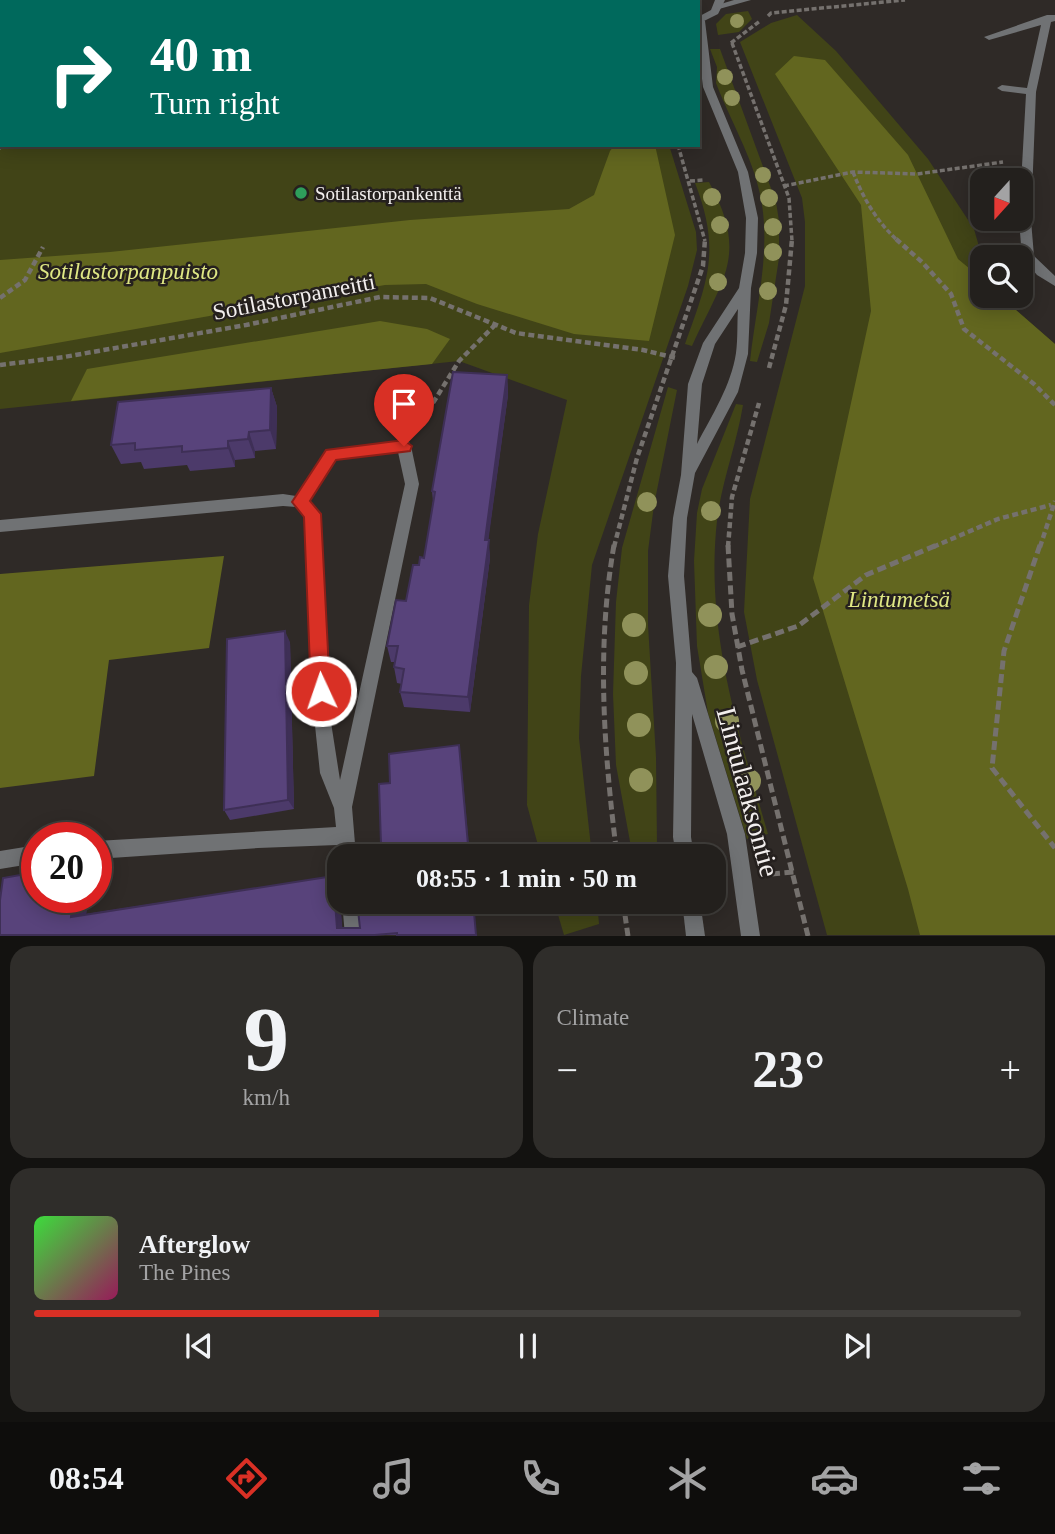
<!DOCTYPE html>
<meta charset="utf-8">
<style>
body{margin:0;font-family:"Times New Roman",serif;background:#2f2d2a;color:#f1f3f6;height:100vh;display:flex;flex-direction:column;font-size:26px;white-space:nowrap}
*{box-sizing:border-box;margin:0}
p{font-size:23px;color:#a3a3a4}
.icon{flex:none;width:38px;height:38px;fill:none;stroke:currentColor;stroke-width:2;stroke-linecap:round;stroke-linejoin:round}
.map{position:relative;height:936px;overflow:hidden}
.drawer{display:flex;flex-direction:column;gap:10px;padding:10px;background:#131210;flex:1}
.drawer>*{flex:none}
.top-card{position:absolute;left:0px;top:0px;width:700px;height:147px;box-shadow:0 4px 18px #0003,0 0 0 2px #403e3b;background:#00695c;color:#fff;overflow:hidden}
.needle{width:46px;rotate:201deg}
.controls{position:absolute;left:970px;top:168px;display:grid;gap:14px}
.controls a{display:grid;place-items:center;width:63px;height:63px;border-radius:14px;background:#23201d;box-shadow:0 4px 18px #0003,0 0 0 2px #403e3b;font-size:35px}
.speed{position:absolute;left:21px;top:822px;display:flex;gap:14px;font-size:35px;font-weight:700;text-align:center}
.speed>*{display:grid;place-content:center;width:91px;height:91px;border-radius:50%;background:#23201d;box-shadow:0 4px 18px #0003,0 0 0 2px #403e3b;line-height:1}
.speed .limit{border:10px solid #d22;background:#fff;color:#111}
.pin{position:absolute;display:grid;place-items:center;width:60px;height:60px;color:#fff;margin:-72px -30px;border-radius:50% 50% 50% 0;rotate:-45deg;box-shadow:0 0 7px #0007}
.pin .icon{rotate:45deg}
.me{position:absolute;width:77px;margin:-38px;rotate:357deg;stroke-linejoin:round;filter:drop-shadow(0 0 5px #0008)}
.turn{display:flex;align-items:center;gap:24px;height:147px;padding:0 35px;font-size:32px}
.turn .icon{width:91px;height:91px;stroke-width:2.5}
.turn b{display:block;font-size:49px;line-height:60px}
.big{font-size:52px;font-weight:800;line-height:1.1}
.drawer .card{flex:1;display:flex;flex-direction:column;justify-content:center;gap:10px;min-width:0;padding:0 24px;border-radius:21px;background:#2f2d2a}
.drawer .dial{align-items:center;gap:0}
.dial b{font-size:91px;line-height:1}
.song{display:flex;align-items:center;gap:21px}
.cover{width:84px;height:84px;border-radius:10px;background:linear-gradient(135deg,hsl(120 70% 55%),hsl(330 70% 35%))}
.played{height:7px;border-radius:4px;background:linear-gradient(90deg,#d93025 35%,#403e3b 35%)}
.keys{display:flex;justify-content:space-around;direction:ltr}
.heat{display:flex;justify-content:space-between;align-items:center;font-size:38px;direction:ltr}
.drawer .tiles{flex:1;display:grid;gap:10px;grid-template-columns:1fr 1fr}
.card:last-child{grid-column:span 2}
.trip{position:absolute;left:327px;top:844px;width:399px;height:70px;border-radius:21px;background:#23201d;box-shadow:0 4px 18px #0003,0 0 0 2px #403e3b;font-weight:800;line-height:70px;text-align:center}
.dock{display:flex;height:112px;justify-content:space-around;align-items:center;background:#0e0d0c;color:#a3a3a4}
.dock .icon{width:49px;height:49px}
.dock .current{color:#d93025}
.dock b{font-size:32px;color:#f1f3f6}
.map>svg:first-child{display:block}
.green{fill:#414417}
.forest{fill:#62661f}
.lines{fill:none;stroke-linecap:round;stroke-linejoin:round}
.path-far2{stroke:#75716e;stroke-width:3.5;stroke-dasharray:5 2.5;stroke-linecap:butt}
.path-far1{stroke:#75716e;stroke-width:4.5;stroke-dasharray:6 3.5;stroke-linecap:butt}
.path{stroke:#75716e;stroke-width:5;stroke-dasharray:9 4.5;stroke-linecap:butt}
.service{fill:#707274;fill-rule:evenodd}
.minor{fill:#707274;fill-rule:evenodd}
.tertiary{fill:#707274;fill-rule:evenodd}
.tree{fill:#90925a}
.wall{fill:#4c3a6a}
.shaded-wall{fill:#3e2f56}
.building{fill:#58437b;stroke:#3e2f56;stroke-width:2}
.route{fill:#d93025;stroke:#8d1f18;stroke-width:2}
.leisure-dot{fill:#2e9e5b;stroke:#25201e;stroke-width:2.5}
.labels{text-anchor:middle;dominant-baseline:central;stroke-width:5;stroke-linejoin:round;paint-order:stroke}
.far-poi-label{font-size:19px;fill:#f3efee;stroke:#25201e;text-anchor:start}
.park-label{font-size:23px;font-style:italic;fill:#dfe784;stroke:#25201e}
.street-label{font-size:23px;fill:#f3efee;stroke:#25201e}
.near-street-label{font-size:28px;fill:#f3efee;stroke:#25201e}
</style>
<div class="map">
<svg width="1055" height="936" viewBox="0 0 1055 936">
<rect width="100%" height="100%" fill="#2f2a27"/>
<g class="green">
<polygon points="748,11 752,19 739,32 718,35 716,24 726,14"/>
<polygon points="797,15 836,51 928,159 974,229 982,257 982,296 1000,296 1055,344 1055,935 827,935 757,680 744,612 750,499 805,286 805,222 802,198 740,42 771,23"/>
<path d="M 710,49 L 720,49 L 776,202 L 779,221 L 779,258 L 769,323 L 757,362 L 750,361 C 756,306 772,249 760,194 C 752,156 730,120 716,83 L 717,67 Z"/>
<polygon points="0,77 2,145 669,145 696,232 697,250 688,286 592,565 581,676 579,738 592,856 541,856 527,805 529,605 538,534 567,400 459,361 0,409"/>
<path d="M 709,182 C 749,255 723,278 692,346 L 685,344 C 708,280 721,250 695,183 Z"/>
<polygon points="668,387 677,390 654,505 648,551 648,625 656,757 657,845 631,847 616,765 613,694 616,602 622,548"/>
<path d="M 736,404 L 743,405 C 736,448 719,488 716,531 C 707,636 739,734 768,834 L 747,839 L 708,713 L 697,646 L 694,561 L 697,513 L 702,489 Z"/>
<polygon points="554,901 597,901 599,924 564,935"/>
</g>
<g class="forest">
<polygon points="794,56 825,60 908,155 958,259 982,279 982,296 1000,296 1055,344 1055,935 920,935 908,889 813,578 871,311 861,205 775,74"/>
<polygon points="615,145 655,145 675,235 649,341 574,334 477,304 426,284 385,285 0,353 0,260 110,252 410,220 569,209 594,195 610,151"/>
<polygon points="380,321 427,329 450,339 432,364 71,401 87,369"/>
<polygon points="224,556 209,648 109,660 94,776 0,788 0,574"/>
</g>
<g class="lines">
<g class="path-far2">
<polyline points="344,2 351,0"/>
<polyline points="768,16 771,13 905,0"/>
<polyline points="731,43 760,21"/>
<polyline points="732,43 789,198 792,241"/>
<polyline points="678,145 705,241"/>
<path d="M 853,172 C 863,198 877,222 898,241"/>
<polyline points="690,181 704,180"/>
<polyline points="784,186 853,172 917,174 1003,162"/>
</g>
<g class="path-far1">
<polyline points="896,239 922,262 951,294 964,329 1034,384 1055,405"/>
<polyline points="0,298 25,280 43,247"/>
<polyline points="0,365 64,357 246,325 380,297 430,298 516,333 643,350 676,358"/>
<polyline points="769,368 786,305 792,239"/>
<polyline points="418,427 459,361 495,325"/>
<polyline points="614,547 637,458 703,266 705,239"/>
<polyline points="728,547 732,497 759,403"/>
<polyline points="933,547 998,519 1051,505"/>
<polyline points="1040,547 1055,501"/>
</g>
<g class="path">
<path d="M 614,545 C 596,649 604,752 617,856"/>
<polyline points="728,545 732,614 742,670 808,936"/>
<polyline points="1040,545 1004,651 992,768 1055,848"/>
<polyline points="737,647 798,626 866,575 937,545"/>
<polyline points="771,874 794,872"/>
<polyline points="623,901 628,936"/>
</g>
<g class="service">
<polygon points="1047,15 1055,15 1055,21 1051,22 1036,92 1031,220 1034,256 1055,276 1055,286 1037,275 1022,257 1019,220 1026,94 1002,91 997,88 1002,85 1027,88 1041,25 989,40 984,37"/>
<polygon points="0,141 2,141 2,145 6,145 0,150"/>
<path d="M 404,441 L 409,442 L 411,446 L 419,484 L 352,807 L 356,856 L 340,856 L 340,860 L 337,845 L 258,848 L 96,859 L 96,841 L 336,827 L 334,808 L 320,773 L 314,716 L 305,516 L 296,507 L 283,506 L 0,532 L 0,520 L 283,494 L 296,496 L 326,450 ZM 398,452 L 405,484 L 340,780 L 330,716 L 319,514 L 308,501 L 335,459 Z"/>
<polygon points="37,845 37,863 0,869 0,851"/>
<polygon points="342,901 360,901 363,936 345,936"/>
</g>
<g class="minor">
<polygon points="157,0 167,0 168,2 159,2"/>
<polygon points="734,0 751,0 719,9 714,6"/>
<path d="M 700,18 L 705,21 L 713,87 L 748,172 L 758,218 L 757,253 L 751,288 L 748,354 L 738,392 L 695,473 L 687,518 L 684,576 L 692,672 L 697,678 L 745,834 L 760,936 L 741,936 L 727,834 L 692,714 L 691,837 L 694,856 L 676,856 L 673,837 L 676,663 L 668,576 L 673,518 L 681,475 L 688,384 L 703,343 L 739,288 L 745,253 L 746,218 L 738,172 L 703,87 L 698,46 ZM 738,309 C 737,323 738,338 736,353 C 731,386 712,415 697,444 L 702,384 L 715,344 Z"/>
<polygon points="682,901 700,901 705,936 686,936"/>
</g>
<g class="tertiary">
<polygon points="542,0 561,0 541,2"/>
<polygon points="613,0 623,0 623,2 614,2"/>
<polygon points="715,0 725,0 718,14 698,24 698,17 711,10"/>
<rect x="0" y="61" width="2" height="6"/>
</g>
</g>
<g class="tree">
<circle cx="737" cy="21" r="7"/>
<circle cx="725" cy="77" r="8"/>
<circle cx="732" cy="98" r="8"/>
<circle cx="763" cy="175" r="8"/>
<circle cx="712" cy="197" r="9"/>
<circle cx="769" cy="198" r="9"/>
<circle cx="720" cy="225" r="9"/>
<circle cx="773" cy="227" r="9"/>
<circle cx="773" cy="252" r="9"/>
<circle cx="718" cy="282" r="9"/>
<circle cx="768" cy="291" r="9"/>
<circle cx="647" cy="502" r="10"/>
<circle cx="711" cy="511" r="10"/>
<circle cx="710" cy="615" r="12"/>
<circle cx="634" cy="625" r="12"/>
<circle cx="716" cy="667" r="12"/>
<circle cx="636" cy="673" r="12"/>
<circle cx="727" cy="721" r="12"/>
<circle cx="639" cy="725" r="12"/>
<circle cx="641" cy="780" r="12"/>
<circle cx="749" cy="781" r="12"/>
</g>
<g class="wall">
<polygon points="507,375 508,395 488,540 490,558 470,712 404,707 400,692 402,684 397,683 394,667 395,662 391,662 387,646 406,601 419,565 424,558 433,501 432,491"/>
<polygon points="271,388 277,407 276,449 255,451 255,458 235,460 235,467 190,471 187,465 144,469 141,462 121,464 111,445"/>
<polygon points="290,642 294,809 230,820 224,810"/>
<polygon points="340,875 340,901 342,928 477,935 0,935 37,898 88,898 86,914"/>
</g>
<g class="shaded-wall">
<polygon points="50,0 88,0 84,2 46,2"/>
<polygon points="114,0 142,0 137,2 114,2"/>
<polygon points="507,375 508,395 486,558 485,540"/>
<polygon points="271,388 277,407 276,449 270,430"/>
<polygon points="249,432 255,451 255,458 248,439"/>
<polygon points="228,441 235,460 235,467 228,448"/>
<polygon points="489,540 490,558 470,712 468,697"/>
<polygon points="285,631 290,642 294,809 288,800"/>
<polygon points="459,745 461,759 470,856 469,856"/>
<polygon points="334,889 340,901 343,935 337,928"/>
<polygon points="73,898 88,898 85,926 71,917"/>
</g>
<g class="building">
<polygon points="453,372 507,375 485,540 489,540 468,697 400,692 404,669 394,667 398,646 387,646 396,600 406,601 413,565 419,565 420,557 424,558 435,492 432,491"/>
<polygon points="271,388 270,430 249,432 248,439 228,441 228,448 182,452 182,446 135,450 135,443 111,445 118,402"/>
<polygon points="285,631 288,800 224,810 227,639"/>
<polygon points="459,745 469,856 369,856 369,845 381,844 379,784 390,783 389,754"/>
<polygon points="37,872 37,898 73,898 71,917 340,875 340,889 334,889 337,928 360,928 357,901 473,901 476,935 397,935 397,933 375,935 0,935 0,900 3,878"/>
</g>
<polygon class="route" points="404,440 412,446 410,451 336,460 310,501 321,514 330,691 327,697 321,700 314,697 311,691 304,517 292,502 326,450"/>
<circle class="leisure-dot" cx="301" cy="193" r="7"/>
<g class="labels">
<g class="far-poi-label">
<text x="315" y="193">Sotilastorpankenttä</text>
</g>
<g class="park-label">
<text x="128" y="271">Sotilastorpanpuisto</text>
<text x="899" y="599">Lintumetsä</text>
</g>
<g class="street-label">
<text transform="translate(294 297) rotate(-11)">Sotilastorpanreitti</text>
</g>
<g class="near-street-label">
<text transform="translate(748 792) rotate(75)">Lintulaaksontie</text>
</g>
</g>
</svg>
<div class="controls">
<a><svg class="needle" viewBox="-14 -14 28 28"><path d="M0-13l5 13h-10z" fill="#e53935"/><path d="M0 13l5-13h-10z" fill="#a3a3a4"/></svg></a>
<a><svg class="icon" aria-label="search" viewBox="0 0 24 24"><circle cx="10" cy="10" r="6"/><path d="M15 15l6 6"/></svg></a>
</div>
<div class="speed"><div class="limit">20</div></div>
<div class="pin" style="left:404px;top:446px;background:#d93025"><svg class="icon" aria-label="arrive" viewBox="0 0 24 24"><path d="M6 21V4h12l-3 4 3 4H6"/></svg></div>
<svg class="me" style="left:321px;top:691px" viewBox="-20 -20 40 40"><circle r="17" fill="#d93025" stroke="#fff" stroke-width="3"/><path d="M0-11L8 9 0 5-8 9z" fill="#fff"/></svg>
<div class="trip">08:55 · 1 min · 50 m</div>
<div class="top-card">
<div class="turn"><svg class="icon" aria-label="right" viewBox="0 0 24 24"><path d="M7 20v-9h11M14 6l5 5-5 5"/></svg><div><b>40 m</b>Turn right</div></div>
</div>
</div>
<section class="drawer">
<div class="tiles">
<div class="card dial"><b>9</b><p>km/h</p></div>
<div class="card"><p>Climate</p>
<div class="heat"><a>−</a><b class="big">23°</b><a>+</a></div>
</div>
<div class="card">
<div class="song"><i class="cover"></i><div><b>Afterglow</b><p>The Pines</p></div></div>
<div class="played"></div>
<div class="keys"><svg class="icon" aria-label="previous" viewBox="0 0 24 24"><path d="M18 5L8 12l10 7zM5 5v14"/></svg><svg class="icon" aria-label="pause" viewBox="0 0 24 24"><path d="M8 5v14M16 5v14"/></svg><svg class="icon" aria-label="next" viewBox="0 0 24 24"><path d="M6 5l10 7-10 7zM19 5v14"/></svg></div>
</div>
</div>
</section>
<nav class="dock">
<b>08:54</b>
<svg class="icon current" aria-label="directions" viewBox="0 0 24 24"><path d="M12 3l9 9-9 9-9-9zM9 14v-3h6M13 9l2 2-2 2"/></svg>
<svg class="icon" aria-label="music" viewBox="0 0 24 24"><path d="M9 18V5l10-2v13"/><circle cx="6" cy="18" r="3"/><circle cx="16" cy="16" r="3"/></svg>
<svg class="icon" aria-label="phone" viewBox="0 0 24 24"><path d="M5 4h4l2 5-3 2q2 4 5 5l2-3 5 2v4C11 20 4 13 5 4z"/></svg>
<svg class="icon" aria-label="climate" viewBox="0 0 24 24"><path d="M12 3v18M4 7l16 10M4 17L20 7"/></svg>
<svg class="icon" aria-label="car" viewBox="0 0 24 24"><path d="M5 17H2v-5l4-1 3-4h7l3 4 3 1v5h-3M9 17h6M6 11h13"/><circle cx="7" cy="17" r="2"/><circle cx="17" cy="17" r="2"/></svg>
<svg class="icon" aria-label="filters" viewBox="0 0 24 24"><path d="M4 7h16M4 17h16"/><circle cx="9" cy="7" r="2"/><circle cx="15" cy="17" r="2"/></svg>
</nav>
